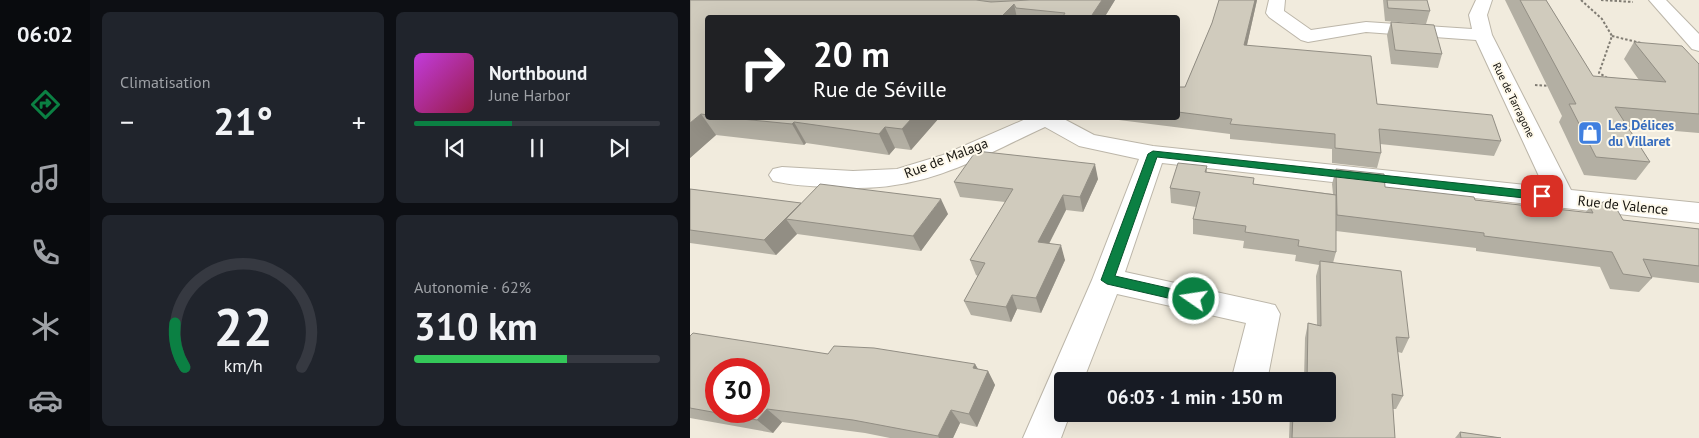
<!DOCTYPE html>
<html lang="fr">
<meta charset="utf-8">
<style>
body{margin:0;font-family:"PT Sans",sans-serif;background:#20242c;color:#f1f3f6;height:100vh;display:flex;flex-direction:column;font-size:19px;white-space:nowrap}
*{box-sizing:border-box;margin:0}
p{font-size:16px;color:#9ea1a6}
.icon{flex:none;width:28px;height:28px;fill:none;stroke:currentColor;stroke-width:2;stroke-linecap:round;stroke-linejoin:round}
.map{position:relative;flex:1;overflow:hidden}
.sheet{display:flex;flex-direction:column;gap:12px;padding:12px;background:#0d0f14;width:600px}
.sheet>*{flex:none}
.hud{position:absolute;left:15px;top:15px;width:475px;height:105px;border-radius:5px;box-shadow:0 5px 20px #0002;background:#202124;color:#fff;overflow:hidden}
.speed{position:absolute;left:15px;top:358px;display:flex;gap:10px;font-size:25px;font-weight:700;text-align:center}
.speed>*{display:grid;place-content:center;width:65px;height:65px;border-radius:50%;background:#171b24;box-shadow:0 5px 20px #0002;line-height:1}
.speed .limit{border:8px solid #d22;background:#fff;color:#111}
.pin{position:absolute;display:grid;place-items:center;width:42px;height:42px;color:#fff;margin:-21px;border-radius:10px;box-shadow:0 2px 8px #0006}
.me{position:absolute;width:55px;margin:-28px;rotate:283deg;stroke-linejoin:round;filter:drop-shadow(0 0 4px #0008)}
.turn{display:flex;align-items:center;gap:18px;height:105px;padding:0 25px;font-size:22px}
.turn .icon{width:65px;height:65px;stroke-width:2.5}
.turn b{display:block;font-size:35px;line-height:42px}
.big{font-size:38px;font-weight:700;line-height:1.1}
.sheet .widget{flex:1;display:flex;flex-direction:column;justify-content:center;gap:8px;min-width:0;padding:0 18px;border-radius:8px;background:#20242c}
.sheet .dial{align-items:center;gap:0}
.dial svg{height:130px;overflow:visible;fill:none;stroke:#363941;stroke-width:7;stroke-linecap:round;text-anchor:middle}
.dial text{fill:#f1f3f6;stroke:none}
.song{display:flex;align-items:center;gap:15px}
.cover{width:60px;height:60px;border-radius:8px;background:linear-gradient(135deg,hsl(290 70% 55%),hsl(340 70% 35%))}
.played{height:5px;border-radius:2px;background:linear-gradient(90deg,#0b8043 40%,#363941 40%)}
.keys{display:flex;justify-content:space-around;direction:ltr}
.heat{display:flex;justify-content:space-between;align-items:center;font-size:28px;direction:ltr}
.charge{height:8px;border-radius:4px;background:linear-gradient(90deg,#34c759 62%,#363941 0)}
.sheet .tiles{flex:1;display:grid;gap:12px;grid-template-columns:repeat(2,1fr)}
.trip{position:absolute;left:364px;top:372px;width:282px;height:50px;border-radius:5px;background:#171b24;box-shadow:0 5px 20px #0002;font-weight:700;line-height:50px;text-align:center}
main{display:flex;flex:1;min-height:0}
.tabs{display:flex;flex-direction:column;width:90px;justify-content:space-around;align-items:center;background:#090b0e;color:#9ea1a6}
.tabs .icon{width:35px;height:35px}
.tabs .selected{color:#0b8043}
.tabs b{font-size:22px;color:#f1f3f6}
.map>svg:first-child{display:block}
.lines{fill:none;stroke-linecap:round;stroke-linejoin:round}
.minor-casing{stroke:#bcb6a9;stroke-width:2}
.path{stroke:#807c73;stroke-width:2;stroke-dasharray:2.5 2;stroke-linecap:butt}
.minor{fill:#fff;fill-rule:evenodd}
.wall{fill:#b3afa3}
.shaded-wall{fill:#928e84}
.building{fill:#d0cbbd;stroke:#928e84;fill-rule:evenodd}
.route{fill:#0b8043;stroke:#07532c}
.labels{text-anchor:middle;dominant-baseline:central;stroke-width:4;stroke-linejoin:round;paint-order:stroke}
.far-street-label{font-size:11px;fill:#12100b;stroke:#fef9eb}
.shop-label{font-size:14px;font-weight:bold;fill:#366cbe;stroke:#fef9eb;text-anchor:start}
.street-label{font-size:14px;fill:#12100b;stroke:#fef9eb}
</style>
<main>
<nav class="tabs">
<b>06:02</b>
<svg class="icon selected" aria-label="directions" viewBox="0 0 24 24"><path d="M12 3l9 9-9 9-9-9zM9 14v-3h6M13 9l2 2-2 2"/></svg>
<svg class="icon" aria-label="music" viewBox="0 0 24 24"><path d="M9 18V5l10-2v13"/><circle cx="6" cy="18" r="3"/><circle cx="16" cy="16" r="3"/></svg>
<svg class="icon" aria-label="phone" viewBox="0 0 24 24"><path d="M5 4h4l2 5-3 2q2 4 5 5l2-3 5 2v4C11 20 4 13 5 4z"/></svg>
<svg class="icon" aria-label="climate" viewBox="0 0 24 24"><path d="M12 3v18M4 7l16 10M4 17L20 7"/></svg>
<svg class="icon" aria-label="car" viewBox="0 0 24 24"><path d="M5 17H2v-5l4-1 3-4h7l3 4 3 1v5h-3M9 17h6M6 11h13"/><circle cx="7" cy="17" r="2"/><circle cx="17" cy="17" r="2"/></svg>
</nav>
<section class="sheet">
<div class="tiles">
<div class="widget"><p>Climatisation</p>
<div class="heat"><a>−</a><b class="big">21°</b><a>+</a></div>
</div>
<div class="widget">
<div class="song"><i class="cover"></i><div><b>Northbound</b><p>June Harbor</p></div></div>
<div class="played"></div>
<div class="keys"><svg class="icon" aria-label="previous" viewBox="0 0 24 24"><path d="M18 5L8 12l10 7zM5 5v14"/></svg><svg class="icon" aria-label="pause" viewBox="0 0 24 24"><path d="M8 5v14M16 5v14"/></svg><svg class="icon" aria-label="next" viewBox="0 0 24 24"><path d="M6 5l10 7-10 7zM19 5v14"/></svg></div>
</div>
<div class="widget dial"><svg viewBox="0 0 100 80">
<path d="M14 69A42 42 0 1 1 86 69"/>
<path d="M14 69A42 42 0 0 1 8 42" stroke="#0b8043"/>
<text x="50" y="56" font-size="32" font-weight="700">22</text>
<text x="50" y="72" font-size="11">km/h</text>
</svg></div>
<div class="widget"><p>Autonomie · 62%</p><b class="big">310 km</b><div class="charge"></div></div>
</div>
</section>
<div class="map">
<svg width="1009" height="438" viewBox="0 0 1009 438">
<rect width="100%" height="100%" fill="#f1ebdd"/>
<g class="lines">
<defs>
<g id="minor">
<path d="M 579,0 L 595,0 L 594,11 L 621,30 L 676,22 L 782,29 L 779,15 L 786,0 L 802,0 L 797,15 L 802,35 L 881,190 L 1009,203 L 1009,223 L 472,163 L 435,272 L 585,305 L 590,314 L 577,381 L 541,381 L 556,323 L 427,294 L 393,381 L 372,381 L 372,414 L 380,414 L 371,438 L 333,438 L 402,280 L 449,159 L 389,146 L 355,127 C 307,149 258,178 205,185 C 183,189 159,188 136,187 C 119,186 100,185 83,181 L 79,175 L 83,169 L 92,167 L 163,171 L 207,169 L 253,155 L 338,118 L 372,118 L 404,135 L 463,146 L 854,187 L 786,40 L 676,32 L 618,42 L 611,40 L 579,17 L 576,13 Z"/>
<polygon points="959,0 976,0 1009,34 1009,51 1002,49"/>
</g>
</defs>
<use href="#minor" class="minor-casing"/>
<g class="path">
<polyline points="891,0 912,19 922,36 909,73 919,79"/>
<polyline points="911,0 943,2"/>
<polyline points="922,36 951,43"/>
<polyline points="845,85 862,86"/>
</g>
<use href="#minor" class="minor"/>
</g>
<g class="wall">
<polygon points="0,0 425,0 414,18 18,18 18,118 249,118 221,150 205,148 199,155 116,143 114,145 26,135 0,158"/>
<polygon points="529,0 567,0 557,45 687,104 811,141 804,156 690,144 691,153 687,168 642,163 642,149 540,139 540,134 413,118 488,118 488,87 495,87 522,23"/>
<polygon points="693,0 737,0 740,11 736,24 695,21"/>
<polygon points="815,0 856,0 903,76 949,80 934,59 944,42 1009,64 1009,133 938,127 960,162 946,180 894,175 869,122 872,116"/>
<polygon points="701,22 752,54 748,68 701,64 697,35"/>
<polygon points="517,166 517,172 563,184 643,194 642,184 646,169 695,187 785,200 895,213 900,207 933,220 1009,229 1009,283 962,277 962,278 949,292 920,289 910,267 786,251 786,248 646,231 646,252 643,263 719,338 712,353 708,352 713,396 706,409 703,409 705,438 599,438 600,414 638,414 638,381 604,381 605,379 614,380 615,338 618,323 627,325 626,276 629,265 605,261 606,255 553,248 554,241 503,234 503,219 506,207 481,203 480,188"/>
<polygon points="408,179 393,212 376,210 359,244 375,260 351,313 327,309 321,322 281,315 274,301 288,276 286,275 280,260 315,202 270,197 264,182"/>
<polygon points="0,189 111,204 258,214 231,251 107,234 86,255 0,243"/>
<polygon points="0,336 138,354 285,364 288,369 298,371 305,385 287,427 270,423 263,438 200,438 175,433 92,422 83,433 0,418"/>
<polygon points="770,432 811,438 765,438"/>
</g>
<g class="shaded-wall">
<polygon points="412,0 425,0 414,18 400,18"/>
<polygon points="565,0 567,0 554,58 554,45"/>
<polygon points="324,4 327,18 310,18"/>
<polygon points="11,114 26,135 0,158 0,123"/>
<polygon points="222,118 249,118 221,150 212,129"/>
<polygon points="104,122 116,143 114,145 102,124"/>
<polygon points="195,127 205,148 199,155 189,134"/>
<polygon points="405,164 408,179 393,212 390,197"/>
<polygon points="373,195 376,210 352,257 348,242"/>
<polygon points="251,199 258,214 231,251 223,236"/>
<polygon points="111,203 96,219 107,234 86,255 74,240"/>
<polygon points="371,245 375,260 351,313 346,298"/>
<polygon points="322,295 327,309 321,322 316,307"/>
<polygon points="285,364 293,378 283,368"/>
<polygon points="298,371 305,385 287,427 279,414"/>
<polygon points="77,409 92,422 83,433 67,420"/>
<polygon points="261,410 270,423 263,438 249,438 248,436"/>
</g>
<g class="building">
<polygon points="0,0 286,0 301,2 340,0 412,0 400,18 372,18 375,13 326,8 324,4 310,18 18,18 18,115 11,114 0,123"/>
<polygon points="529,0 565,0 554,45 681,56 687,104 802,115 811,141 689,129 691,153 645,148 645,134 540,124 542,119 488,112 488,87 495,87 522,23"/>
<polygon points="697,0 737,0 740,11 698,8"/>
<polygon points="830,0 856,0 903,76 976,82 944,42 992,46 1009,64 1009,114 925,107 960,162 906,157 879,104 886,104"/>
<polygon points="701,22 744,25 752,54 705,50"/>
<polygon points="41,118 222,118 212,129 195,127 189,134 104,122 102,124"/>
<polygon points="286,151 405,164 390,197 373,195 348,242 371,245 346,298 322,295 316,307 274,301 295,263 280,260 323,189 264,182"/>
<polygon points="488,163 517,166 515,172 564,178 563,184 646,195 646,252 608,246 609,240 555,232 556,226 503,219 510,192 480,188"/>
<polygon points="646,169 694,174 695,187 784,197 785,200 893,212 903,213 900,207 921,199 933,220 1009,229 1009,266 953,259 962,278 933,274 922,252 794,236 794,233 647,215"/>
<polygon points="130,184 251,199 223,236 96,219"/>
<polygon points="0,189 111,203 74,240 0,230"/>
<polygon points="630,261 711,271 719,338 706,337 713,396 702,394 705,438 602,438 603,414 638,414 638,381 604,381 605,379 617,381 618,323 631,326"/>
<path d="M 3,333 L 138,354 L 144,346 L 184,348 L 285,364 L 283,368 L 298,371 L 279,414 L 261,410 L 248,436 L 163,420 L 77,409 L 67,420 L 0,408 L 0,336 ZM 26,369 L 69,369 L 69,411 L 26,411 Z"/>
<polygon points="770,432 811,438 771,438"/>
</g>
<polygon class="route" points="463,151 852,192 858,196 852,200 467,157 425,276 509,295 510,299 504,304 417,284 411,280 458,154"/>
<defs>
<symbol id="shop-square" viewBox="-11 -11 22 22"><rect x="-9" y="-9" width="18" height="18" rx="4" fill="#3f7fe0" stroke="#fef9eb"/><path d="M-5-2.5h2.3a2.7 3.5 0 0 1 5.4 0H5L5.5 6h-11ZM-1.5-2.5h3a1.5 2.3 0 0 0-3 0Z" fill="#fff"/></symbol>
</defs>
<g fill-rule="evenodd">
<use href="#shop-square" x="886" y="119" width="28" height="28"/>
</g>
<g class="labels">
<g class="far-street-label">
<text transform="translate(824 100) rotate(64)">Rue de Tarragone</text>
</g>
<g class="shop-label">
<text x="918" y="125">Les Délices<tspan x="918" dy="16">du Villaret</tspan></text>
</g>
<g class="street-label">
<text transform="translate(256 158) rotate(-21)">Rue de Malaga</text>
<text transform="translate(933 205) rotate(6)">Rue de Valence</text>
</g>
</g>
</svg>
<div class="speed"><div class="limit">30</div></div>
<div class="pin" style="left:852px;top:196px;background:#d93025"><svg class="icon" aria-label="arrive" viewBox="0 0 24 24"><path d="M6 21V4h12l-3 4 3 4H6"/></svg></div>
<svg class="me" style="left:504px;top:299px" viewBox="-20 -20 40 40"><circle r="17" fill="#0b8043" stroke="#fff" stroke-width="3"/><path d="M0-11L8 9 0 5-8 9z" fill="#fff"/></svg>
<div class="trip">06:03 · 1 min · 150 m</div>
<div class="hud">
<div class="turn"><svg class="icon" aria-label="right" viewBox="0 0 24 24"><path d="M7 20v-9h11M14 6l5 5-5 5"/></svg><div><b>20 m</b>Rue de Séville</div></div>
</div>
</div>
</main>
